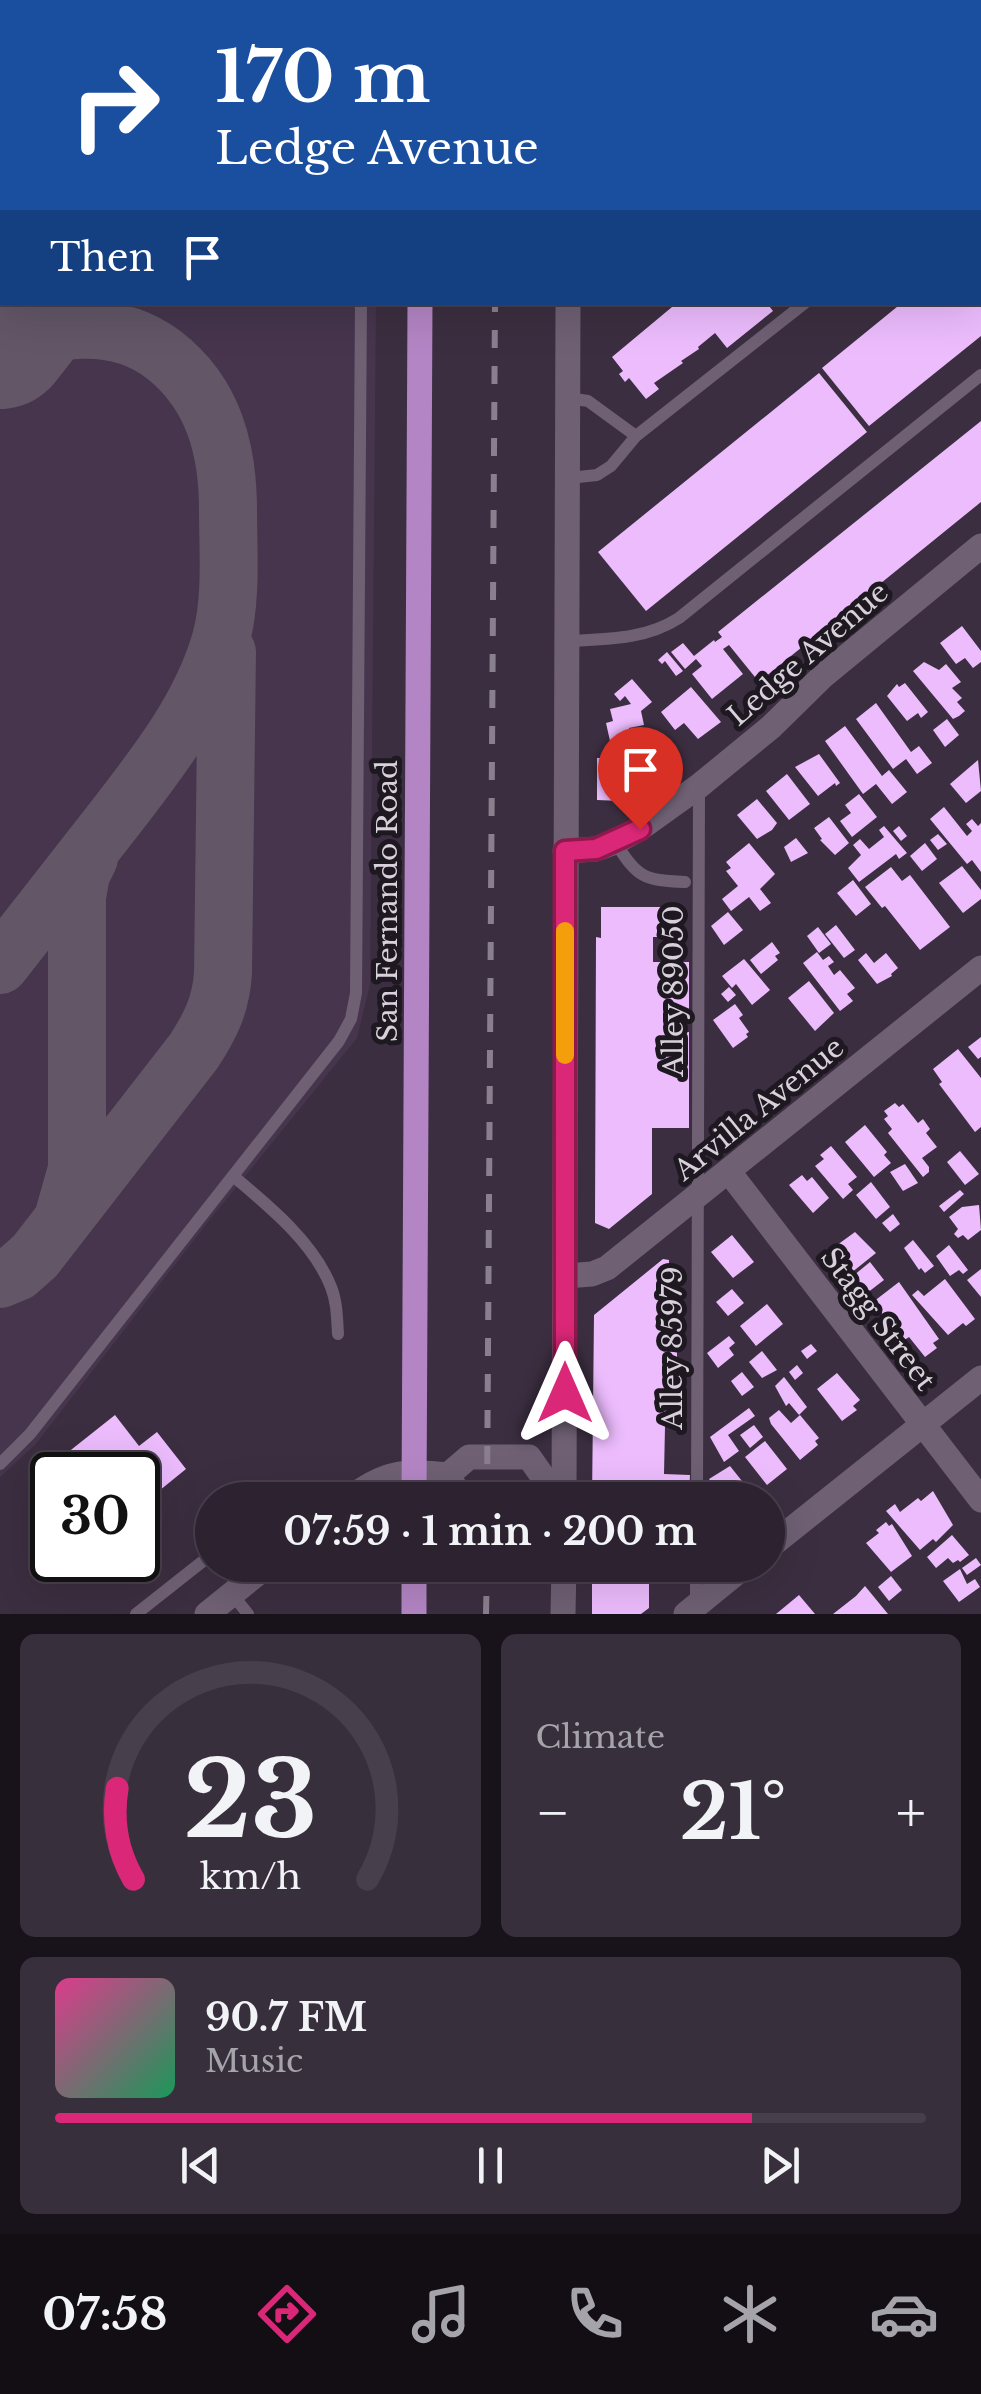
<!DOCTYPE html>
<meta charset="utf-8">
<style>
body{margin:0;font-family:"Libre Baskerville",serif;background:#382f3c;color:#f1f3f6;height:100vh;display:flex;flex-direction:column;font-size:38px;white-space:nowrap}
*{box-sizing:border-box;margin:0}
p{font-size:32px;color:#a6a4ab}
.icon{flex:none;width:55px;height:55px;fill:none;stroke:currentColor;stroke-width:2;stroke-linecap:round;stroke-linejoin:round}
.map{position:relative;height:1614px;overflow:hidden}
.details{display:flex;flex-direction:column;gap:20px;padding:20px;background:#18131a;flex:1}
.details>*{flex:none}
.hud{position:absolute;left:0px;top:0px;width:982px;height:305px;box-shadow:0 10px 40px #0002,0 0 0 2px #483f4c;background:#1a4fa0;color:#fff;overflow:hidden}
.speed{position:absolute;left:30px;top:1452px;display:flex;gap:20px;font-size:50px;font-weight:700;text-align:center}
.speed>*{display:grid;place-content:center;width:130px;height:130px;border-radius:50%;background:#2c2230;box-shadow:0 10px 40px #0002,0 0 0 2px #483f4c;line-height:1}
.speed .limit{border:5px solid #111;border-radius:15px;background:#fff;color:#111}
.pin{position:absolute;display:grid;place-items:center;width:85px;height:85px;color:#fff;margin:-102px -42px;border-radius:50% 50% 50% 0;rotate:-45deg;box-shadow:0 0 10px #0007}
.pin .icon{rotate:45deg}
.me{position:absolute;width:110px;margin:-55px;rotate:0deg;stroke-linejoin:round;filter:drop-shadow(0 0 8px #0008)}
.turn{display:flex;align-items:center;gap:35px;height:210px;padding:0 50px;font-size:45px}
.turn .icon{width:130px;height:130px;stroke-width:2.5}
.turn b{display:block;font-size:70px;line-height:85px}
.then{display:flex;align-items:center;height:95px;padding:0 50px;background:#0003;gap:20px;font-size:38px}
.big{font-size:75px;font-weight:700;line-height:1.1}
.details .widget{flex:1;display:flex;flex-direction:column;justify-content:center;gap:15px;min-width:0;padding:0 35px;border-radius:15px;background:#382f3c}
.details .dial{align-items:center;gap:0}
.dial svg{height:260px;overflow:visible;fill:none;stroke:#483f4c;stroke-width:7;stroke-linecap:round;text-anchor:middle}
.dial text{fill:#f1f3f6;stroke:none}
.song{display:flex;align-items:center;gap:30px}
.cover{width:120px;height:120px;border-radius:15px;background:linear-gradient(135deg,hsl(330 70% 55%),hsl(150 70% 35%))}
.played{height:10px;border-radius:5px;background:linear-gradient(90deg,#db2777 80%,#483f4c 80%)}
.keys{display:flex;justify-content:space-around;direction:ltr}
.heat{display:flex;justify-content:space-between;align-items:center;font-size:55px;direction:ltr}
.details .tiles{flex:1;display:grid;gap:20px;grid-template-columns:1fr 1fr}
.widget:last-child{grid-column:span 2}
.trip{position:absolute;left:195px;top:1482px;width:590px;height:100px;border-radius:50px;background:#2c2230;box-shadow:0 10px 40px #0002,0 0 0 2px #483f4c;font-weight:700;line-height:100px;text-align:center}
.tabs{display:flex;height:160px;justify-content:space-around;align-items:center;background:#120e13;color:#a6a4ab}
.tabs .icon{width:70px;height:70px}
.tabs .on{color:#db2777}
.tabs b{font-size:45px;color:#f1f3f6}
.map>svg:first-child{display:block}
.built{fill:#46354d}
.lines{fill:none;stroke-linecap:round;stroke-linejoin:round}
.taxiway{stroke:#625667;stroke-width:58}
.runway{stroke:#625667;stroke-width:140}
.building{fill:#ecbcfd}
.lane{stroke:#6f6074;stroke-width:12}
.street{stroke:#6f6074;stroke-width:25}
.primary{stroke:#b385c4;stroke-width:25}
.rail{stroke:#8a7f8e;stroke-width:6;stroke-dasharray:18 18;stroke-linecap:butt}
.route-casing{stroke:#8e194d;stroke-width:25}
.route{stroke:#db2777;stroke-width:18}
.slow{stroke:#f59e0b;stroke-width:18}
.labels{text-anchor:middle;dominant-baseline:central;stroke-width:10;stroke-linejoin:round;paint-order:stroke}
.street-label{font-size:28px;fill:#d8d0db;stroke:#1e1821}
</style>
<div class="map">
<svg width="981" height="1614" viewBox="0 0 981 1614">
<rect width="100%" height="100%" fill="#3b2e40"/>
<polygon class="built" points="0,0 378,0 2,2 2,302 376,303 370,985 357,1038 208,1222 35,1445 0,1477"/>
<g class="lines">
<g class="taxiway">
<polyline points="0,23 2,25"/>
<polyline points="0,158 2,160"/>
<path d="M 0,354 C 49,325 116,318 164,355 C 214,394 228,450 228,510 C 228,552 232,598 221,639 C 201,710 153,769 108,827 C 72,873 36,919 0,965"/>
<polyline points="64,1215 77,1169 77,897 81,874 89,858"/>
<path d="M 0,1279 L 17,1272 L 35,1256 L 194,1051 C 211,1025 221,1004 223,973 L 227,652"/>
</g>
<polyline class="runway" points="0,339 29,302"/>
</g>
<g class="building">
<polygon points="678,302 766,302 773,311 727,348 715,333 698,347 699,349 681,361 683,363 654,383 659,389 646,399 629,378 625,382 619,374 623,371 612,357"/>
<polygon points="903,302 981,302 981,336 869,426 822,368"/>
<polygon points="819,373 867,432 646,611 598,552"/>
<polygon points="981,421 981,502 759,682 729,645 723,649 743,674 712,699 692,674 702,666 696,659 685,669 671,652 683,643 694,656 714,640 715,642 722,637 718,632"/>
<polygon points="962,626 981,651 981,662 973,668 965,658 956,664 940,643"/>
<polygon points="667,652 683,671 676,676 665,661 662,664 658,660"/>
<polygon points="924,662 939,670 946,664 961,682 952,688 962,698 957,702 965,711 959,716 953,719 913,671"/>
<polygon points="632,679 652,702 641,711 644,725 629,728 631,737 610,741 606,723 613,721 610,709 631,704 625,696 620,701 614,694"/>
<polygon points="905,683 928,712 921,718 918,713 907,721 887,696 897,684 899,687"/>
<polygon points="691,687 721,722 698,739 684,723 675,730 661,712"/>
<polygon points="876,703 911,752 919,746 932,763 917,774 906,759 893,769 856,719"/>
<polygon points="947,719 959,735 945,747 933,730"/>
<polygon points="845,726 882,776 889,770 907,792 892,804 876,784 863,794 825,741"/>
<polygon points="819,754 840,783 836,786 835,783 818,796 795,767"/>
<polygon points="597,758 623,758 621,801 597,800"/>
<polygon points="978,760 981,791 966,803 950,784"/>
<polygon points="787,774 810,804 789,820 766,791"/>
<polygon points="859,794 877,817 852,837 840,821 851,813 845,805"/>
<polygon points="757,799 777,823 772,830 757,839 737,815"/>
<polygon points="944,807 967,836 972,831 966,824 972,819 978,826 981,823 981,872 972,860 967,864 930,819"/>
<polygon points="829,817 849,843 835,855 820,840 822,839 814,828"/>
<polygon points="884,826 907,853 899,859 896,854 859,882 848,868 861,855 853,845 860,839 869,849 884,837 879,830"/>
<polygon points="899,826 907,836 901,841 893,831"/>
<polygon points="938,834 947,844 938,850 930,840"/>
<polygon points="796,838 808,853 791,862 784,847"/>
<polygon points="749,843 775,874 760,889 771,903 760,911 749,897 731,911 722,899 738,886 726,871 731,868 726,862"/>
<polygon points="925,843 937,859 922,871 910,856"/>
<polygon points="962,866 981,890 981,899 963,913 939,883"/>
<polygon points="891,867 902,881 910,875 950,927 920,950 885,906 882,908 865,887"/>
<polygon points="853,880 871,904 856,916 837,893"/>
<polygon points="601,907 666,907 666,937 653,937 653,962 689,962 689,1022 672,1022 672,1032 689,1032 689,1128 652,1128 652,1194 609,1229 595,1223 596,937 601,938"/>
<polygon points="728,912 743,930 724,945 711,926"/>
<polygon points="836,925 855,950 844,958 825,934"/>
<polygon points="818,927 831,944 819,953 807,936"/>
<polygon points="772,942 780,953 775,956 778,960 761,974 750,960"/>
<polygon points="817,952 823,960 829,956 834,962 828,966 834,975 840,970 855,988 847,994 853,1001 840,1011 803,963"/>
<polygon points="866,953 874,963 886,953 898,968 891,974 892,976 877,984 858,960"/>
<polygon points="744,959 770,990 752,1005 736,984 732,988 722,976"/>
<polygon points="809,981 834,1013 815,1031 788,998"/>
<polygon points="729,987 736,995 728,1002 721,994"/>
<polygon points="735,1004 743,1015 739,1018 749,1032 746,1034 748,1037 733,1048 713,1020"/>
<polygon points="981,1037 981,1057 978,1059 968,1047"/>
<polygon points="958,1049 981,1078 981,1127 975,1132 939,1084 942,1082 933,1069"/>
<polygon points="895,1103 899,1107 903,1104 918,1123 923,1119 930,1129 926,1133 937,1147 922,1158 929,1167 929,1172 923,1177 888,1133 892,1129 884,1119 888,1116 884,1111"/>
<polygon points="865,1125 887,1152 884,1155 891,1163 874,1177 845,1142"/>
<polygon points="831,1146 857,1177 848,1184 853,1190 843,1199 815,1166 824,1159 820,1155"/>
<polygon points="960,1151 979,1174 965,1185 947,1162"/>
<polygon points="905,1164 918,1183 903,1191 890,1172"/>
<polygon points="802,1175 807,1181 812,1177 829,1198 813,1213 789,1185"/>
<polygon points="871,1182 890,1207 876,1219 856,1195"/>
<polygon points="960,1190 964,1194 944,1212 939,1206"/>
<polygon points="979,1205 981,1230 968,1240 963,1235 958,1238 954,1234 958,1229 949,1217 962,1207"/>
<polygon points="893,1214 900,1224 890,1232 882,1223"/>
<polygon points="855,1232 876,1253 851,1273 833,1248"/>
<polygon points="732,1235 754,1262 733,1278 711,1252"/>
<polygon points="913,1240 934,1266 925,1273 921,1268 919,1270 904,1248"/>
<polygon points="949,1245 968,1270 963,1274 959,1270 950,1276 936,1256"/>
<polygon points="663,1259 669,1260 667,1352 677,1352 677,1378 666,1379 664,1474 690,1475 689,1500 592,1500 594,1315"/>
<polygon points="870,1262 884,1280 867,1293 853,1276"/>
<polygon points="981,1269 981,1297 967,1280"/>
<polygon points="945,1279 975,1319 966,1326 963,1323 948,1335 912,1295 918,1290 924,1296"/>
<polygon points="899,1282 939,1339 933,1343 937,1348 925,1357 909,1337 903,1341 873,1302"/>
<polygon points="732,1289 744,1303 728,1316 716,1302"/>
<polygon points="767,1304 783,1324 756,1346 740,1326"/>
<polygon points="729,1336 735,1343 729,1348 734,1355 718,1368 707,1353"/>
<polygon points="811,1344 817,1351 807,1359 801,1351"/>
<polygon points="762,1351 777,1370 762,1378 749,1362"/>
<polygon points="797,1365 803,1373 795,1380 789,1372"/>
<polygon points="742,1372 754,1387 742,1396 731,1381"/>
<polygon points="837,1373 860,1400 853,1406 857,1410 842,1421 817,1389"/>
<polygon points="784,1377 807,1407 799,1415 789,1403 786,1406 775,1386"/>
<polygon points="749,1408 755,1416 728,1435 739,1451 724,1462 710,1437"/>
<polygon points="779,1410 791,1423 800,1415 819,1438 815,1441 818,1445 800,1460 771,1424 769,1418"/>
<polygon points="115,1415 139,1446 157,1432 186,1469 138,1508 138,1475 52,1475 52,1514 28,1484"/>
<polygon points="754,1425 763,1437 750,1448 740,1435"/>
<polygon points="765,1441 787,1469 767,1485 745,1457"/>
<polygon points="730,1466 754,1496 749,1500 711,1500 708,1497 717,1490 709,1479"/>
<polygon points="933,1491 953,1525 936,1542 933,1539 920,1550 886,1511 895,1504 900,1512 918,1498 921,1501"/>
<polygon points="886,1522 889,1526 892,1524 912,1556 891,1572 866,1543 879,1533 876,1530"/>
<polygon points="952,1535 969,1555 960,1562 958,1560 953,1563 948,1558 936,1568 927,1557"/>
<polygon points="976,1558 981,1565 967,1575 962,1568"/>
<polygon points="592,1565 649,1565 649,1608 641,1614 592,1614"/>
<polygon points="960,1569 967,1584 975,1579 980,1587 959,1602 943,1581"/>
<polygon points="891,1576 902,1590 889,1601 878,1587"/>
<polygon points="865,1586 888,1614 833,1614 856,1596"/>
<polygon points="799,1595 815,1614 776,1614"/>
</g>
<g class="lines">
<g class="lane">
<polyline points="344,0 344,2"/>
<polyline points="883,0 885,2"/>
<polyline points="950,2 953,0"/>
<polyline points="980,55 981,57"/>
<polyline points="568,398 588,401 636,436"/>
<polyline points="569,478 597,475 611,466 636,436 806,302"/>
<path d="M 567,641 C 606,639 645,640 679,618 L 981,375"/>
<path d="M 615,842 C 638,878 643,880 685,882"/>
<path d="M 233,1176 C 269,1206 314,1243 331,1287 C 337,1302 337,1318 338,1334"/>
<polyline points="0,1464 30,1434 339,1041 351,1019 356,993 361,302"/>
<polyline points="697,1500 699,788"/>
<polyline points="232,1594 248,1614"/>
<polyline points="696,1602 696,1565"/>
<polyline points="136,1614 212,1554"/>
</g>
<g class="street">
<polyline points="569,2 569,0"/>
<polyline points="980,156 981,158"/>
<polyline points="565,851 596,849 615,842 639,829 699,786 771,727 823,676 981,546"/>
<polyline points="729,1172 981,1500"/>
<polyline points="565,1276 592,1274 607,1268 981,968"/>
<polyline points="448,1475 462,1500"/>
<path d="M 348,1500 C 383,1472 404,1470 448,1475 L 469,1457 L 529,1457 L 548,1484"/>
<polyline points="564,1500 568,302"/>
<polyline points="768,1548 981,1378"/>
<polyline points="207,1614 268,1565"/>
<polyline points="563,1614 564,1565"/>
<polyline points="686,1614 746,1565"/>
</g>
<g class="primary">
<polyline points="421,2 421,0"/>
<polyline points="414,1500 420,302"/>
<polyline points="414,1565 414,1614"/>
</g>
<g class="rail">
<polyline points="496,2 496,0"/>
<polyline points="487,1500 495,302"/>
<polyline points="486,1614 487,1565"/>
</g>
</g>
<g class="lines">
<defs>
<polyline id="route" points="565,1393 565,851 596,849 640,829"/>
</defs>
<use href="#route" class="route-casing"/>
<use href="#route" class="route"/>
<polyline class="slow" points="565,931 565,1055"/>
</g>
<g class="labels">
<g class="street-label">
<text transform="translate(808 654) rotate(-41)">Ledge Avenue</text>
<text transform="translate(387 901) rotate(-90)">San Fernando Road</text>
<text transform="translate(673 991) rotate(-90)">Alley 89050</text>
<text transform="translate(759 1109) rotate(-39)">Arvilla Avenue</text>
<text transform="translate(878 1319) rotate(53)">Stagg Street</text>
<text transform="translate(672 1348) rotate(-90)">Alley 85979</text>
</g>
</g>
</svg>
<div class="speed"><div class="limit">30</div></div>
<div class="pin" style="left:640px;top:829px;background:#d93025"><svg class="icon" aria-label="arrive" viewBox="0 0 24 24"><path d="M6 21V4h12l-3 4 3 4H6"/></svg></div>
<svg class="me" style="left:565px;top:1393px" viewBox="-20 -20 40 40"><path d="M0-17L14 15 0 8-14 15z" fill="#db2777" stroke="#fff" stroke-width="4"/></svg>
<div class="trip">07:59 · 1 min · 200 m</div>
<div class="hud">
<div class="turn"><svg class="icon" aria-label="right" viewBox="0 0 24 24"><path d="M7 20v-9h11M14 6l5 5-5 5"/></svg><div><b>170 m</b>Ledge Avenue</div></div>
<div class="then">Then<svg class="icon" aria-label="arrive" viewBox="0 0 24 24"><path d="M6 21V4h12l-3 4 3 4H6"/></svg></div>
</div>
</div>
<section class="details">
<div class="tiles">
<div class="widget dial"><svg viewBox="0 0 100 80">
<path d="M14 69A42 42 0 1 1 86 69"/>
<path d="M14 69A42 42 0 0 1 9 41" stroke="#db2777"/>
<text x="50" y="56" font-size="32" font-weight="700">23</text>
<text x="50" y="72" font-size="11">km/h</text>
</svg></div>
<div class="widget"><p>Climate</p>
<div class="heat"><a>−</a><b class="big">21°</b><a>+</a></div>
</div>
<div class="widget">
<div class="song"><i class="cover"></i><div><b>90.7 FM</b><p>Music</p></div></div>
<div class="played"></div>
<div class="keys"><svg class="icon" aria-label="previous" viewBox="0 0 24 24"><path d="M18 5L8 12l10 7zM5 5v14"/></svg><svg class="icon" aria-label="pause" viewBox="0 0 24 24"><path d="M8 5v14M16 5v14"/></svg><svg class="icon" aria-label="next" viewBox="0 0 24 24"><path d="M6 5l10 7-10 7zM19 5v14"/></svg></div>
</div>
</div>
</section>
<nav class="tabs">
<b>07:58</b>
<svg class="icon on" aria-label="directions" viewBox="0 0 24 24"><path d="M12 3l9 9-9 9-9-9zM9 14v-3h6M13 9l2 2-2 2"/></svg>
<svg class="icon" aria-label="music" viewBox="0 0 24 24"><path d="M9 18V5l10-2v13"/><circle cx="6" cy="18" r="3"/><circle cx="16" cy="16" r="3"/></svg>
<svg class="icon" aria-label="phone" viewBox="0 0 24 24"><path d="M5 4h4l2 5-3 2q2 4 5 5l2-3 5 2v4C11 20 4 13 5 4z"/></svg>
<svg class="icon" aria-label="climate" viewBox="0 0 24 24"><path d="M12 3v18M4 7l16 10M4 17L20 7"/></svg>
<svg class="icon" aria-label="car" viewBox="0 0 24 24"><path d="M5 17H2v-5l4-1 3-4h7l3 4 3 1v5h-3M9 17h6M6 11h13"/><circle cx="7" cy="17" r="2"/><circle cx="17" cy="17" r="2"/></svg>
</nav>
